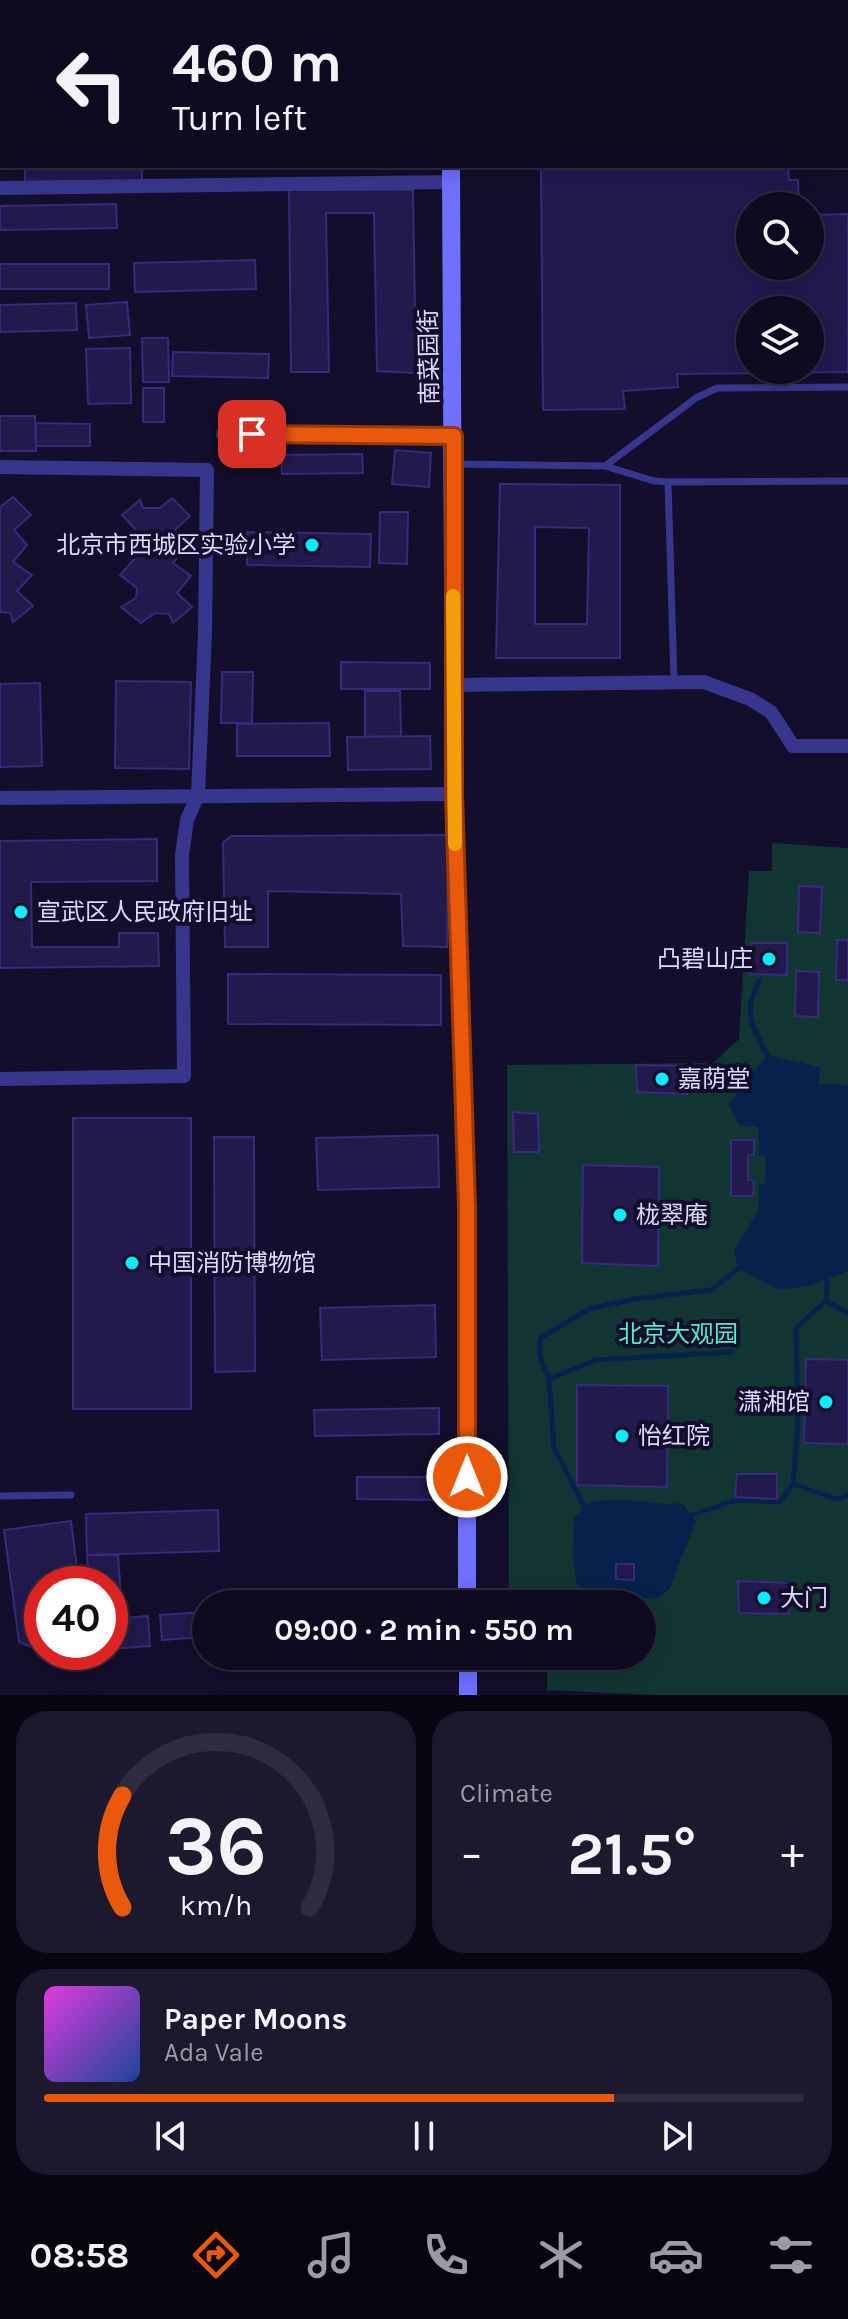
<!DOCTYPE html>
<meta charset="utf-8">
<style>
body{margin:0;font-family:Karla,"Noto Sans SC",sans-serif;background:#1c182d;color:#f1f3f6;height:100vh;display:flex;flex-direction:column;font-size:30px;white-space:nowrap}
*{box-sizing:border-box;margin:0}
p{font-size:26px;color:#9b9aa5}
.icon{flex:none;width:44px;height:44px;fill:none;stroke:currentColor;stroke-width:2;stroke-linecap:round;stroke-linejoin:round}
.map{position:relative;height:1695px;overflow:hidden}
.sheet{display:flex;flex-direction:column;gap:16px;padding:16px;background:#080612;flex:1}
.sheet>*{flex:none}
.hud{position:absolute;left:0px;top:0px;width:848px;height:168px;box-shadow:0 4px 20px #0003,0 0 0 2px #2e2b3e;background:#0e0a20;color:#f1f3f6;overflow:hidden}
.buttons{position:absolute;left:736px;top:192px;display:grid;gap:16px}
.buttons a{display:grid;place-items:center;width:88px;height:88px;border-radius:50%;background:#0e0a20;box-shadow:0 4px 20px #0003,0 0 0 2px #2e2b3e;font-size:40px}
.speed{position:absolute;left:24px;top:1566px;display:flex;gap:16px;font-size:40px;font-weight:700;text-align:center}
.speed>*{display:grid;place-content:center;width:104px;height:104px;border-radius:50%;background:#0e0a20;box-shadow:0 4px 20px #0003,0 0 0 2px #2e2b3e;line-height:1}
.speed .limit{border:12px solid #d22;background:#fff;color:#111}
.pin{position:absolute;display:grid;place-items:center;width:68px;height:68px;color:#fff;margin:-34px;border-radius:16px;box-shadow:0 4px 12px #0006}
.me{position:absolute;width:88px;margin:-44px;rotate:0deg;stroke-linejoin:round;filter:drop-shadow(0 0 6px #0008)}
.turn{display:flex;align-items:center;gap:28px;height:168px;padding:0 40px;font-size:36px}
.turn .icon{width:104px;height:104px;stroke-width:2.5}
.turn b{display:block;font-size:56px;line-height:68px}
.big{font-size:60px;font-weight:700;line-height:1.1}
.sheet .widget{flex:1;display:flex;flex-direction:column;justify-content:center;gap:12px;min-width:0;padding:0 28px;border-radius:32px;background:#1c182d}
.sheet .dial{align-items:center;gap:0}
.dial svg{height:208px;overflow:visible;fill:none;stroke:#2e2b3e;stroke-width:7;stroke-linecap:round;text-anchor:middle}
.dial text{fill:#f1f3f6;stroke:none}
.song{display:flex;align-items:center;gap:24px}
.cover{width:96px;height:96px;border-radius:12px;background:linear-gradient(135deg,hsl(300 70% 55%),hsl(220 70% 35%))}
.played{height:8px;border-radius:4px;background:linear-gradient(90deg,#ea580c 75%,#2e2b3e 75%)}
.keys{display:flex;justify-content:space-around;direction:ltr}
.heat{display:flex;justify-content:space-between;align-items:center;font-size:44px;direction:ltr}
.sheet .tiles{flex:1;display:grid;gap:16px;grid-template-columns:1fr 1fr}
.widget:last-child{grid-column:span 2}
.trip{position:absolute;left:192px;top:1590px;width:464px;height:80px;border-radius:40px;background:#0e0a20;box-shadow:0 4px 20px #0003,0 0 0 2px #2e2b3e;font-weight:700;line-height:80px;text-align:center}
.tabs{display:flex;height:128px;justify-content:space-around;align-items:center;background:#06040d;color:#9b9aa5}
.tabs .icon{width:56px;height:56px}
.tabs .selected{color:#ea580c}
.tabs b{font-size:36px;color:#f1f3f6}
.map>svg:first-child{display:block}
.green{fill:#113533}
.water{fill:#06224c}
.lines{fill:none;stroke-linecap:round;stroke-linejoin:round}
.stream{stroke:#06224c;stroke-width:5}
.building{fill:#22194d;stroke:#37297b;stroke-width:2;fill-rule:evenodd}
.lane{stroke:#37368d;stroke-width:7}
.street{stroke:#37368d;stroke-width:14}
.secondary{stroke:#6f70ff;stroke-width:18}
.route-casing{stroke:#983908;stroke-width:20}
.route{stroke:#ea580c;stroke-width:14}
.slow{stroke:#f59e0b;stroke-width:14}
.poi-dot{fill:#04edff;stroke:#130e2b;stroke-width:3}
.labels{text-anchor:middle;dominant-baseline:central;stroke-width:8;stroke-linejoin:round;paint-order:stroke}
.street-label{font-size:24px;fill:#dcd8ff;stroke:#130e2b}
.poi-label{font-size:24px;fill:#dcd8ff;stroke:#130e2b;text-anchor:start}
.park-label{font-size:24px;fill:#5aeac2;stroke:#130e2b}
</style>
<div class="map">
<svg width="848" height="1695" viewBox="0 0 848 1695">
<rect width="100%" height="100%" fill="#130e2b"/>
<polygon class="green" points="772,843 848,848 848,1695 654,1695 547,1690 547,1669 509,1667 509,1656 642,1656 642,1604 509,1604 507,1065 713,1063 739,1039 749,871 772,871"/>
<g class="water">
<polygon points="767,1055 820,1067 819,1084 848,1085 848,1271 809,1286 780,1290 738,1269 734,1250 758,1211 759,1184 765,1183 766,1156 759,1155 758,1127 739,1125 729,1104"/>
<polygon points="624,1500 669,1504 682,1503 696,1521 670,1588 659,1598 612,1598 577,1586 573,1556 574,1517 592,1501"/>
</g>
<g class="lines">
<g class="stream">
<path d="M 759,981 C 742,1014 752,1024 767,1055"/>
<polyline points="826,1301 848,1313"/>
<polyline points="549,1379 596,1360 732,1352"/>
<polyline points="793,1484 836,1499 848,1495"/>
<polyline points="585,1508 554,1448 549,1379 540,1357 540,1338 589,1309 634,1299 711,1290 738,1269"/>
<polyline points="692,1515 736,1500 780,1502 793,1484 798,1425 796,1328 826,1301 827,1279"/>
</g>
</g>
<g class="building">
<polygon points="25,166 142,166 142,181 25,185"/>
<polygon points="185,166 285,166 285,168 185,169"/>
<path d="M 541,166 L 788,166 L 789,180 L 798,180 L 799,206 L 750,206 L 750,266 L 810,266 L 810,215 L 848,214 L 848,372 L 677,374 L 678,387 L 623,391 L 625,409 L 543,410 ZM 750,310 L 810,310 L 810,370 L 750,370 Z"/>
<polygon points="289,190 413,190 416,373 377,371 374,213 326,213 329,372 291,372"/>
<polygon points="116,204 117,228 0,230 0,206"/>
<polygon points="255,260 256,289 135,292 134,263"/>
<rect x="0" y="264" width="109" height="25"/>
<polygon points="127,302 130,335 89,338 86,305"/>
<polygon points="76,303 77,330 0,332 0,305"/>
<polygon points="142,338 168,338 169,382 143,382"/>
<polygon points="130,348 131,403 88,404 86,349"/>
<polygon points="173,352 269,354 268,378 172,376"/>
<rect x="143" y="388" width="21" height="34"/>
<polygon points="0,416 35,416 36,451 0,451"/>
<polygon points="36,423 90,424 90,446 36,446"/>
<polygon points="395,450 431,453 429,487 392,484"/>
<polygon points="362,454 363,473 282,474 281,455"/>
<path d="M 500,484 L 620,485 L 620,658 L 496,658 ZM 535,527 L 589,528 L 587,624 L 535,624 Z"/>
<polygon points="13,497 31,515 14,530 27,545 13,562 32,575 17,591 33,606 13,622 10,613 0,612 0,507"/>
<polygon points="172,498 190,516 174,531 187,546 173,563 191,576 177,593 192,607 173,623 169,614 155,613 141,623 121,607 136,598 137,588 120,575 136,557 122,541 136,530 122,515 140,500 143,508 160,508"/>
<polygon points="380,512 408,512 407,564 379,563"/>
<polygon points="247,532 371,534 370,567 247,565"/>
<polygon points="341,662 430,663 430,689 341,689"/>
<polygon points="222,672 253,672 252,723 221,723"/>
<polygon points="116,681 191,682 189,769 115,768"/>
<polygon points="40,683 42,766 0,767 0,684"/>
<polygon points="365,691 400,691 401,736 365,737"/>
<polygon points="329,723 330,756 237,756 237,724"/>
<polygon points="430,736 431,769 348,770 347,737"/>
<polygon points="448,835 447,947 403,946 401,894 268,891 268,947 225,947 223,842 232,836"/>
<polygon points="157,839 157,881 31,882 32,947 119,947 119,933 158,933 159,966 0,968 0,841"/>
<polygon points="799,886 822,887 820,933 798,932"/>
<polygon points="837,940 848,940 848,980 836,980"/>
<polygon points="751,943 787,943 787,975 750,974"/>
<polygon points="796,971 819,972 818,1017 795,1016"/>
<polygon points="228,974 441,975 441,1025 228,1024"/>
<polygon points="636,1065 687,1066 687,1094 637,1092"/>
<polygon points="513,1112 538,1114 539,1152 514,1152"/>
<rect x="73" y="1118" width="118" height="291"/>
<polygon points="438,1135 439,1187 318,1190 316,1138"/>
<polygon points="214,1137 254,1137 255,1371 215,1372"/>
<polygon points="731,1140 754,1140 754,1155 748,1155 748,1180 754,1181 753,1196 731,1196"/>
<polygon points="583,1165 659,1167 658,1266 582,1263"/>
<polygon points="435,1305 436,1357 322,1360 320,1308"/>
<polygon points="806,1359 848,1360 848,1444 804,1443"/>
<polygon points="577,1385 668,1386 667,1487 577,1485"/>
<polygon points="439,1408 439,1434 315,1436 314,1410"/>
<polygon points="737,1474 777,1474 777,1499 735,1497"/>
<polygon points="357,1477 440,1477 440,1500 357,1499"/>
<polygon points="218,1510 219,1551 87,1555 86,1514"/>
<polygon points="71,1521 79,1584 42,1584 42,1651 19,1642 4,1530"/>
<polygon points="87,1555 118,1555 122,1612 110,1613 110,1584 89,1584"/>
<polygon points="616,1564 634,1564 634,1580 616,1579"/>
<polygon points="738,1581 789,1583 789,1614 739,1613"/>
<polygon points="206,1612 206,1637 162,1640 160,1615"/>
<polygon points="148,1616 150,1646 110,1649 110,1619"/>
<polygon points="44,1652 88,1652 89,1656 72,1658"/>
</g>
<g class="lines">
<g class="lane">
<polyline points="454,464 605,466 696,398 717,388 848,387"/>
<polyline points="605,466 654,481 668,482 848,481"/>
<polyline points="668,482 674,681"/>
<polyline points="0,1496 71,1495"/>
</g>
<g class="street">
<polyline points="91,0 91,2"/>
<polyline points="0,36 2,36"/>
<polyline points="0,188 451,182"/>
<polyline points="223,434 454,436"/>
<polyline points="0,467 207,470 205,633 198,795 187,820 182,855 184,1076 0,1079"/>
<polyline points="453,685 704,682 750,699 771,712 793,746 848,746"/>
<polyline points="0,798 454,794"/>
</g>
<g class="secondary">
<polyline points="454,0 454,2"/>
<polyline points="451,166 454,794 467,1207 467,1604"/>
<polyline points="468,1695 468,1656"/>
</g>
</g>
<g class="lines">
<defs>
<polyline id="route" points="252,434 454,436 454,794 467,1207 467,1477"/>
</defs>
<use href="#route" class="route-casing"/>
<use href="#route" class="route"/>
<polyline class="slow" points="453,596 455,844"/>
</g>
<g class="poi-dot">
<circle cx="312" cy="545" r="8"/>
<circle cx="21" cy="912" r="8"/>
<circle cx="769" cy="959" r="8"/>
<circle cx="662" cy="1079" r="8"/>
<circle cx="620" cy="1215" r="8"/>
<circle cx="132" cy="1263" r="8"/>
<circle cx="826" cy="1402" r="8"/>
<circle cx="622" cy="1436" r="8"/>
<circle cx="764" cy="1598" r="8"/>
</g>
<g class="labels">
<g class="street-label">
<text transform="translate(429 357) rotate(-91)">南菜园街</text>
</g>
<g class="poi-label">
<text x="296" y="545" text-anchor="end">北京市西城区实验小学</text>
<text x="37" y="912">宣武区人民政府旧址</text>
<text x="753" y="959" text-anchor="end">凸碧山庄</text>
<text x="678" y="1079">嘉荫堂</text>
<text x="636" y="1215">栊翠庵</text>
<text x="148" y="1263">中国消防博物馆</text>
<text x="810" y="1402" text-anchor="end">潇湘馆</text>
<text x="638" y="1436">怡红院</text>
<text x="780" y="1598">大门</text>
</g>
<g class="park-label">
<text x="678" y="1334">北京大观园</text>
</g>
</g>
</svg>
<div class="buttons">
<a><svg class="icon" aria-label="search" viewBox="0 0 24 24"><circle cx="10" cy="10" r="6"/><path d="M15 15l6 6"/></svg></a>
<a><svg class="icon" aria-label="layers" viewBox="0 0 24 24"><path d="M12 4l9 5-9 5-9-5zM3 14l9 5 9-5"/></svg></a>
</div>
<div class="speed"><div class="limit">40</div></div>
<div class="pin" style="left:252px;top:434px;background:#d93025"><svg class="icon" aria-label="arrive" viewBox="0 0 24 24"><path d="M6 21V4h12l-3 4 3 4H6"/></svg></div>
<svg class="me" style="left:467px;top:1477px" viewBox="-20 -20 40 40"><circle r="17" fill="#ea580c" stroke="#fff" stroke-width="3"/><path d="M0-11L8 9 0 5-8 9z" fill="#fff"/></svg>
<div class="trip">09:00 · 2 min · 550 m</div>
<div class="hud">
<div class="turn"><svg class="icon" aria-label="left" viewBox="0 0 24 24"><path d="M17 20v-9H6M10 6l-5 5 5 5"/></svg><div><b>460 m</b>Turn left</div></div>
</div>
</div>
<section class="sheet">
<div class="tiles">
<div class="widget dial"><svg viewBox="0 0 100 80">
<path d="M14 69A42 42 0 1 1 86 69"/>
<path d="M14 69A42 42 0 0 1 14 26" stroke="#ea580c"/>
<text x="50" y="56" font-size="32" font-weight="700">36</text>
<text x="50" y="72" font-size="11">km/h</text>
</svg></div>
<div class="widget"><p>Climate</p>
<div class="heat"><a>−</a><b class="big">21.5°</b><a>+</a></div>
</div>
<div class="widget">
<div class="song"><i class="cover"></i><div><b>Paper Moons</b><p>Ada Vale</p></div></div>
<div class="played"></div>
<div class="keys"><svg class="icon" aria-label="previous" viewBox="0 0 24 24"><path d="M18 5L8 12l10 7zM5 5v14"/></svg><svg class="icon" aria-label="pause" viewBox="0 0 24 24"><path d="M8 5v14M16 5v14"/></svg><svg class="icon" aria-label="next" viewBox="0 0 24 24"><path d="M6 5l10 7-10 7zM19 5v14"/></svg></div>
</div>
</div>
</section>
<nav class="tabs">
<b>08:58</b>
<svg class="icon selected" aria-label="directions" viewBox="0 0 24 24"><path d="M12 3l9 9-9 9-9-9zM9 14v-3h6M13 9l2 2-2 2"/></svg>
<svg class="icon" aria-label="music" viewBox="0 0 24 24"><path d="M9 18V5l10-2v13"/><circle cx="6" cy="18" r="3"/><circle cx="16" cy="16" r="3"/></svg>
<svg class="icon" aria-label="phone" viewBox="0 0 24 24"><path d="M5 4h4l2 5-3 2q2 4 5 5l2-3 5 2v4C11 20 4 13 5 4z"/></svg>
<svg class="icon" aria-label="climate" viewBox="0 0 24 24"><path d="M12 3v18M4 7l16 10M4 17L20 7"/></svg>
<svg class="icon" aria-label="car" viewBox="0 0 24 24"><path d="M5 17H2v-5l4-1 3-4h7l3 4 3 1v5h-3M9 17h6M6 11h13"/><circle cx="7" cy="17" r="2"/><circle cx="17" cy="17" r="2"/></svg>
<svg class="icon" aria-label="filters" viewBox="0 0 24 24"><path d="M4 7h16M4 17h16"/><circle cx="9" cy="7" r="2"/><circle cx="15" cy="17" r="2"/></svg>
</nav>
